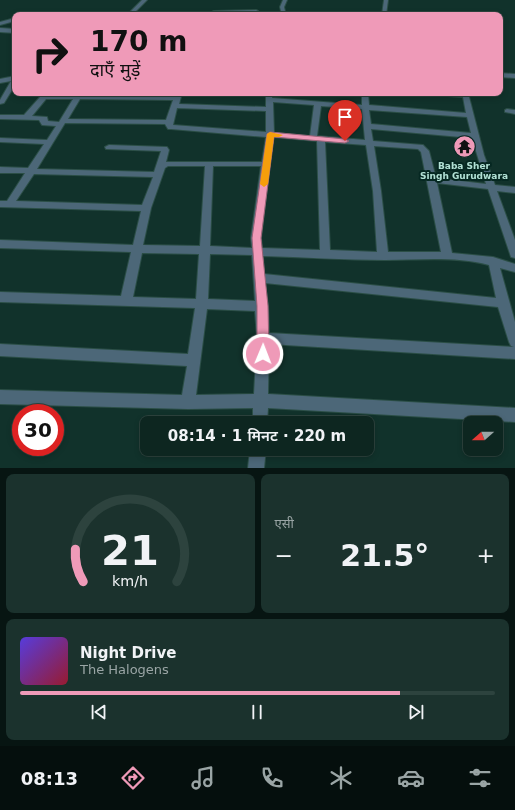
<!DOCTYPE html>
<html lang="hi">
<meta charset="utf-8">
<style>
body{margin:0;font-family:"DejaVu Sans","Noto Sans Devanagari",sans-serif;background:#1b322d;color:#f1f3f6;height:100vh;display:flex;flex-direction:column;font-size:15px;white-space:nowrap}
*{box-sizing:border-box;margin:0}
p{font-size:13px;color:#9aa5a5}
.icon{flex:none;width:22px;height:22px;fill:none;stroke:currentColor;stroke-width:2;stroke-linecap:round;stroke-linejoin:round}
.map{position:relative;height:468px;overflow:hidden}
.details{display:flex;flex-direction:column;gap:6px;padding:6px;background:#071512;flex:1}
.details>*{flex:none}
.banner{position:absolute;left:12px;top:12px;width:491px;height:84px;border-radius:8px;box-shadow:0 2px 6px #0003,0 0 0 1px #2d433e;background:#ef9ab8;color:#111;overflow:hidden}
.needle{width:26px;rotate:249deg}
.tools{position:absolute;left:463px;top:416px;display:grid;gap:8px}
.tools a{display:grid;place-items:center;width:40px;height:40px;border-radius:8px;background:#0d2620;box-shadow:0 2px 6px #0003,0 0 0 1px #2d433e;font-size:20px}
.speed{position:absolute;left:12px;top:404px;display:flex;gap:8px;font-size:20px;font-weight:700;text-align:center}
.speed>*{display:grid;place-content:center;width:52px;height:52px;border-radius:50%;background:#0d2620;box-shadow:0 2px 6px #0003,0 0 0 1px #2d433e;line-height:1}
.speed .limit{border:6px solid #d22;background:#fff;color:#111}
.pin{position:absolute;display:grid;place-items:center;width:34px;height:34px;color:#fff;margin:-41px -17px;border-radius:50% 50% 50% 0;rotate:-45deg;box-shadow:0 0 4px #0007}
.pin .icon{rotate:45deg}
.me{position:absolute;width:44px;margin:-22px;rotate:1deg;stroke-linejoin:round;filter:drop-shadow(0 0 3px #0008)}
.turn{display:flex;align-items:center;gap:14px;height:84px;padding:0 12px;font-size:18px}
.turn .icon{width:52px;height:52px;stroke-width:2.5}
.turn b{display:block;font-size:28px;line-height:34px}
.big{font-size:30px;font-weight:600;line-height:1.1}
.details .widget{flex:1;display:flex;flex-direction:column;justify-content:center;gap:6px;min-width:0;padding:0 14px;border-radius:8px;background:#1b322d}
.details .dial{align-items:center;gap:0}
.dial svg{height:104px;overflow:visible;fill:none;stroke:#2d433e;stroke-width:7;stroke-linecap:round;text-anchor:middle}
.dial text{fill:#f1f3f6;stroke:none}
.song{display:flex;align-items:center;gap:12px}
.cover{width:48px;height:48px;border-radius:6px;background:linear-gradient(135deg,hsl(250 70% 55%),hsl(350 70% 35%))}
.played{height:4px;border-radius:2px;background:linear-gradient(90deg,#ef9ab8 80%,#2d433e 80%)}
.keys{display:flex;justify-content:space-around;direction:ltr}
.heat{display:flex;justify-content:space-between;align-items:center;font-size:22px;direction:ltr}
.details .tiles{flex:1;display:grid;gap:6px;grid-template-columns:1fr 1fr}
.widget:last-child{grid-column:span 2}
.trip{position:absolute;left:140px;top:416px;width:234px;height:40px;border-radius:8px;background:#0d2620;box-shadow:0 2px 6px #0003,0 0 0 1px #2d433e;font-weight:600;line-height:40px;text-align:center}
.dock{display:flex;height:64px;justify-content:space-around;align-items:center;background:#050f0d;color:#9aa5a5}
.dock .icon{width:28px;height:28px}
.dock .active{color:#ef9ab8}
.dock b{font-size:18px;color:#f1f3f6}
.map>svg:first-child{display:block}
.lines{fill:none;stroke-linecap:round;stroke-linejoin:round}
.street-casing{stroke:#2b4e46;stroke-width:2}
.street{fill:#4c6778;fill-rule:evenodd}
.route{fill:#ef9ab8;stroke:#9b6478}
.slow{fill:#f59e0b}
.labels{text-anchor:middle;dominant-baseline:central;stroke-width:4;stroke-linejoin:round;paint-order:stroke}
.far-poi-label{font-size:9px;font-weight:bold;fill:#b2e1d5;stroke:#062822}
</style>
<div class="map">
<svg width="515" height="468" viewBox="0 0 515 468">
<rect width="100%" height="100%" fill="#11322b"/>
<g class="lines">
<defs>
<g id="street">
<polygon points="142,0 147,0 134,13 208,14 214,11 256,10 258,11 256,12 215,13 212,15 127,15"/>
<polygon points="283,0 287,0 284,7 286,15 282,15 280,7"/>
<polygon points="384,0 388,0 386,15 382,15"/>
<polygon points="15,18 15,21 0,25 0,22"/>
<polygon points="0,28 15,29 15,33 0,32"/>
<polygon points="500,73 515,74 515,78 500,77"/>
<polygon points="15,76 15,85 4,103 0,104 0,100 11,81 0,83 0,79"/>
<path d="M 41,93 L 47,93 L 48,95 L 175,96 L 176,93 L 182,93 L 179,104 L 266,107 L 266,93 L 272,93 L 272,98 L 362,105 L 362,93 L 368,93 L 369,105 L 466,113 L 463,97 L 432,95 L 429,93 L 468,93 L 484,155 L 495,185 L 515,187 L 515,193 L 497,191 L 515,240 L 515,258 L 511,257 L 510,254 L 488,189 L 437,183 L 452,253 L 493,257 L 515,264 L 515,272 L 500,268 L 515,322 L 515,359 L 269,344 L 268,394 L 515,408 L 515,422 L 268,408 L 267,423 L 253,423 L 253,408 L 188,409 L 0,404 L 0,390 L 182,395 L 187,366 L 0,356 L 0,344 L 188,354 L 195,308 L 0,302 L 0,292 L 121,296 L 131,252 L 0,248 L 0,240 L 133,245 L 141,211 L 0,207 L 0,201 L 7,201 L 25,173 L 0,173 L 0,167 L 28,168 L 44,144 L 0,142 L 0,138 L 47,140 L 56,126 L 42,125 L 39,120 L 0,119 L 0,115 L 24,115 L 40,97 ZM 46,99 L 73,99 L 59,122 L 48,121 L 47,117 L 32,116 ZM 80,99 L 173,100 L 166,120 L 68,119 ZM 273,102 L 314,105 L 310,136 L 274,133 ZM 321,106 L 362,109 L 365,140 L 317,136 ZM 177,108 L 266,111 L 266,132 L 173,125 ZM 369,110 L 467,117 L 471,133 L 371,124 ZM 65,123 L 165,124 L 168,129 L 171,129 L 266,137 L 262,162 L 166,162 L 169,150 L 167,147 L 109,145 L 105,147 L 106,149 L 161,151 L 154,172 L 37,169 ZM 371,129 L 472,138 L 486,184 L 436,178 L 429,151 L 423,145 L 373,141 ZM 273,137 L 317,141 L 320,250 L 262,248 L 261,238 ZM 325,142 L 366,145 L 373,191 L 377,252 L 330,250 ZM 374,146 L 418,149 L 421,152 L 441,252 L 388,252 L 381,191 ZM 168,166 L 205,166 L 200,246 L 143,245 L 151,208 L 165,168 ZM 213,166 L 261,166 L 251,238 L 252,248 L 210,246 ZM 34,174 L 153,177 L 142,205 L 16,201 ZM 142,253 L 199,254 L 196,299 L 133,297 ZM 210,254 L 252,255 L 255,301 L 208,299 ZM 263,256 C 303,257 344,260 385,260 C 419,260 455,256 489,265 L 496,298 L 264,274 ZM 265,283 L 498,307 L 509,342 L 511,346 L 514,347 L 269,333 L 268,306 ZM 207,309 L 255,311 L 257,338 L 254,394 L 196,395 Z"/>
<polygon points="507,109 515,110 515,114 505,112 505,110"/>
<polygon points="250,449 266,449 264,468 248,468"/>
</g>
</defs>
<use href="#street" class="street-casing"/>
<use href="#street" class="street"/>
</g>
<polygon class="route" points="270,132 345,139 349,141 345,143 274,137 261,238 268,306 269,354 267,357 263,359 259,357 257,354 257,306 252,238 267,134"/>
<polygon class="slow" points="270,132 283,135 279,137 274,137 268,184 264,187 260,184 267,134"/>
<defs>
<symbol id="temple-disc" viewBox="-11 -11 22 22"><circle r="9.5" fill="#ef9ab8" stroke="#062822"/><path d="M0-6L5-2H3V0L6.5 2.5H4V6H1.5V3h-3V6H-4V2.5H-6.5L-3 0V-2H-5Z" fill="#111"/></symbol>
</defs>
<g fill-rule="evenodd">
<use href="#temple-disc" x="452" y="134" width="25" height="25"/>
</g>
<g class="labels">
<g class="far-poi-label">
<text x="464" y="166">Baba Sher<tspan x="464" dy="10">Singh Gurudwara</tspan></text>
</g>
</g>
</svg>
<div class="tools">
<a><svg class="needle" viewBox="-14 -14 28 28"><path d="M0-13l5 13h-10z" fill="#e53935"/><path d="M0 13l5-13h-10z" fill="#9aa5a5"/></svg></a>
</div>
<div class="speed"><div class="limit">30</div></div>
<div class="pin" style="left:345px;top:141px;background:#d93025"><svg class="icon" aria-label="arrive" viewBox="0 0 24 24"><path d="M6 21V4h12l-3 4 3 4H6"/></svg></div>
<svg class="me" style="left:263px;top:354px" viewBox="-20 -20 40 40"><circle r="17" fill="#ef9ab8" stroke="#fff" stroke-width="3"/><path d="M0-11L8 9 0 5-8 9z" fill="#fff"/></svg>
<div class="trip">08:14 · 1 मिनट · 220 m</div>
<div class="banner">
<div class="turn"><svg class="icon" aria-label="right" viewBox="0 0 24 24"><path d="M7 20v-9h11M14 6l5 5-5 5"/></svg><div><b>170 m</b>दाएँ मुड़ें</div></div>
</div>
</div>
<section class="details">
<div class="tiles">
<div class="widget dial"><svg viewBox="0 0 100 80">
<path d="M14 69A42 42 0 1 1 86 69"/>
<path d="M14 69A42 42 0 0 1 8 44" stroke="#ef9ab8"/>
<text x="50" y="56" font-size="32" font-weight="700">21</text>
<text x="50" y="72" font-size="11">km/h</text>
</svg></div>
<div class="widget"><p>एसी</p>
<div class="heat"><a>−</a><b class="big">21.5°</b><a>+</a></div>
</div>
<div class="widget">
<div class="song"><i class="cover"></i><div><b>Night Drive</b><p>The Halogens</p></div></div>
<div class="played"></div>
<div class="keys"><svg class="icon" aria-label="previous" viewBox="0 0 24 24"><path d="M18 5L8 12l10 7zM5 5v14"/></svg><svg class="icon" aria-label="pause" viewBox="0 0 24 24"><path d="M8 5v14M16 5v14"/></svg><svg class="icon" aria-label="next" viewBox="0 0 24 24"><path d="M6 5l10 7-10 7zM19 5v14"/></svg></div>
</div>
</div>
</section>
<nav class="dock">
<b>08:13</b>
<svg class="icon active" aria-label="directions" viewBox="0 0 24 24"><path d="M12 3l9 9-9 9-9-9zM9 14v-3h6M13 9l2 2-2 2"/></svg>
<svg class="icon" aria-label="music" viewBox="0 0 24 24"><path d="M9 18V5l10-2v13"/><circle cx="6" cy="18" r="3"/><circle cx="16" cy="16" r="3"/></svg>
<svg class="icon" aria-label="phone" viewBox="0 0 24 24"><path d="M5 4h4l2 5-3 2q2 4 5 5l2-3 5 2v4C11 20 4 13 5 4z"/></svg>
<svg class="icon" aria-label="climate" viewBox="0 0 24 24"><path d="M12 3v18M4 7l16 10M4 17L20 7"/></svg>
<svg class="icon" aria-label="car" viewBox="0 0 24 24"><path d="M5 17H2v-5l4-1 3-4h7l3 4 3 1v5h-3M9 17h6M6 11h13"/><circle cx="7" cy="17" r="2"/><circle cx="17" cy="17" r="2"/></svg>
<svg class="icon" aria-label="filters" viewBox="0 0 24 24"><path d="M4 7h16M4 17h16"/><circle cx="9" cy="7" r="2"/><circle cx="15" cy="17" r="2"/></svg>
</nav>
